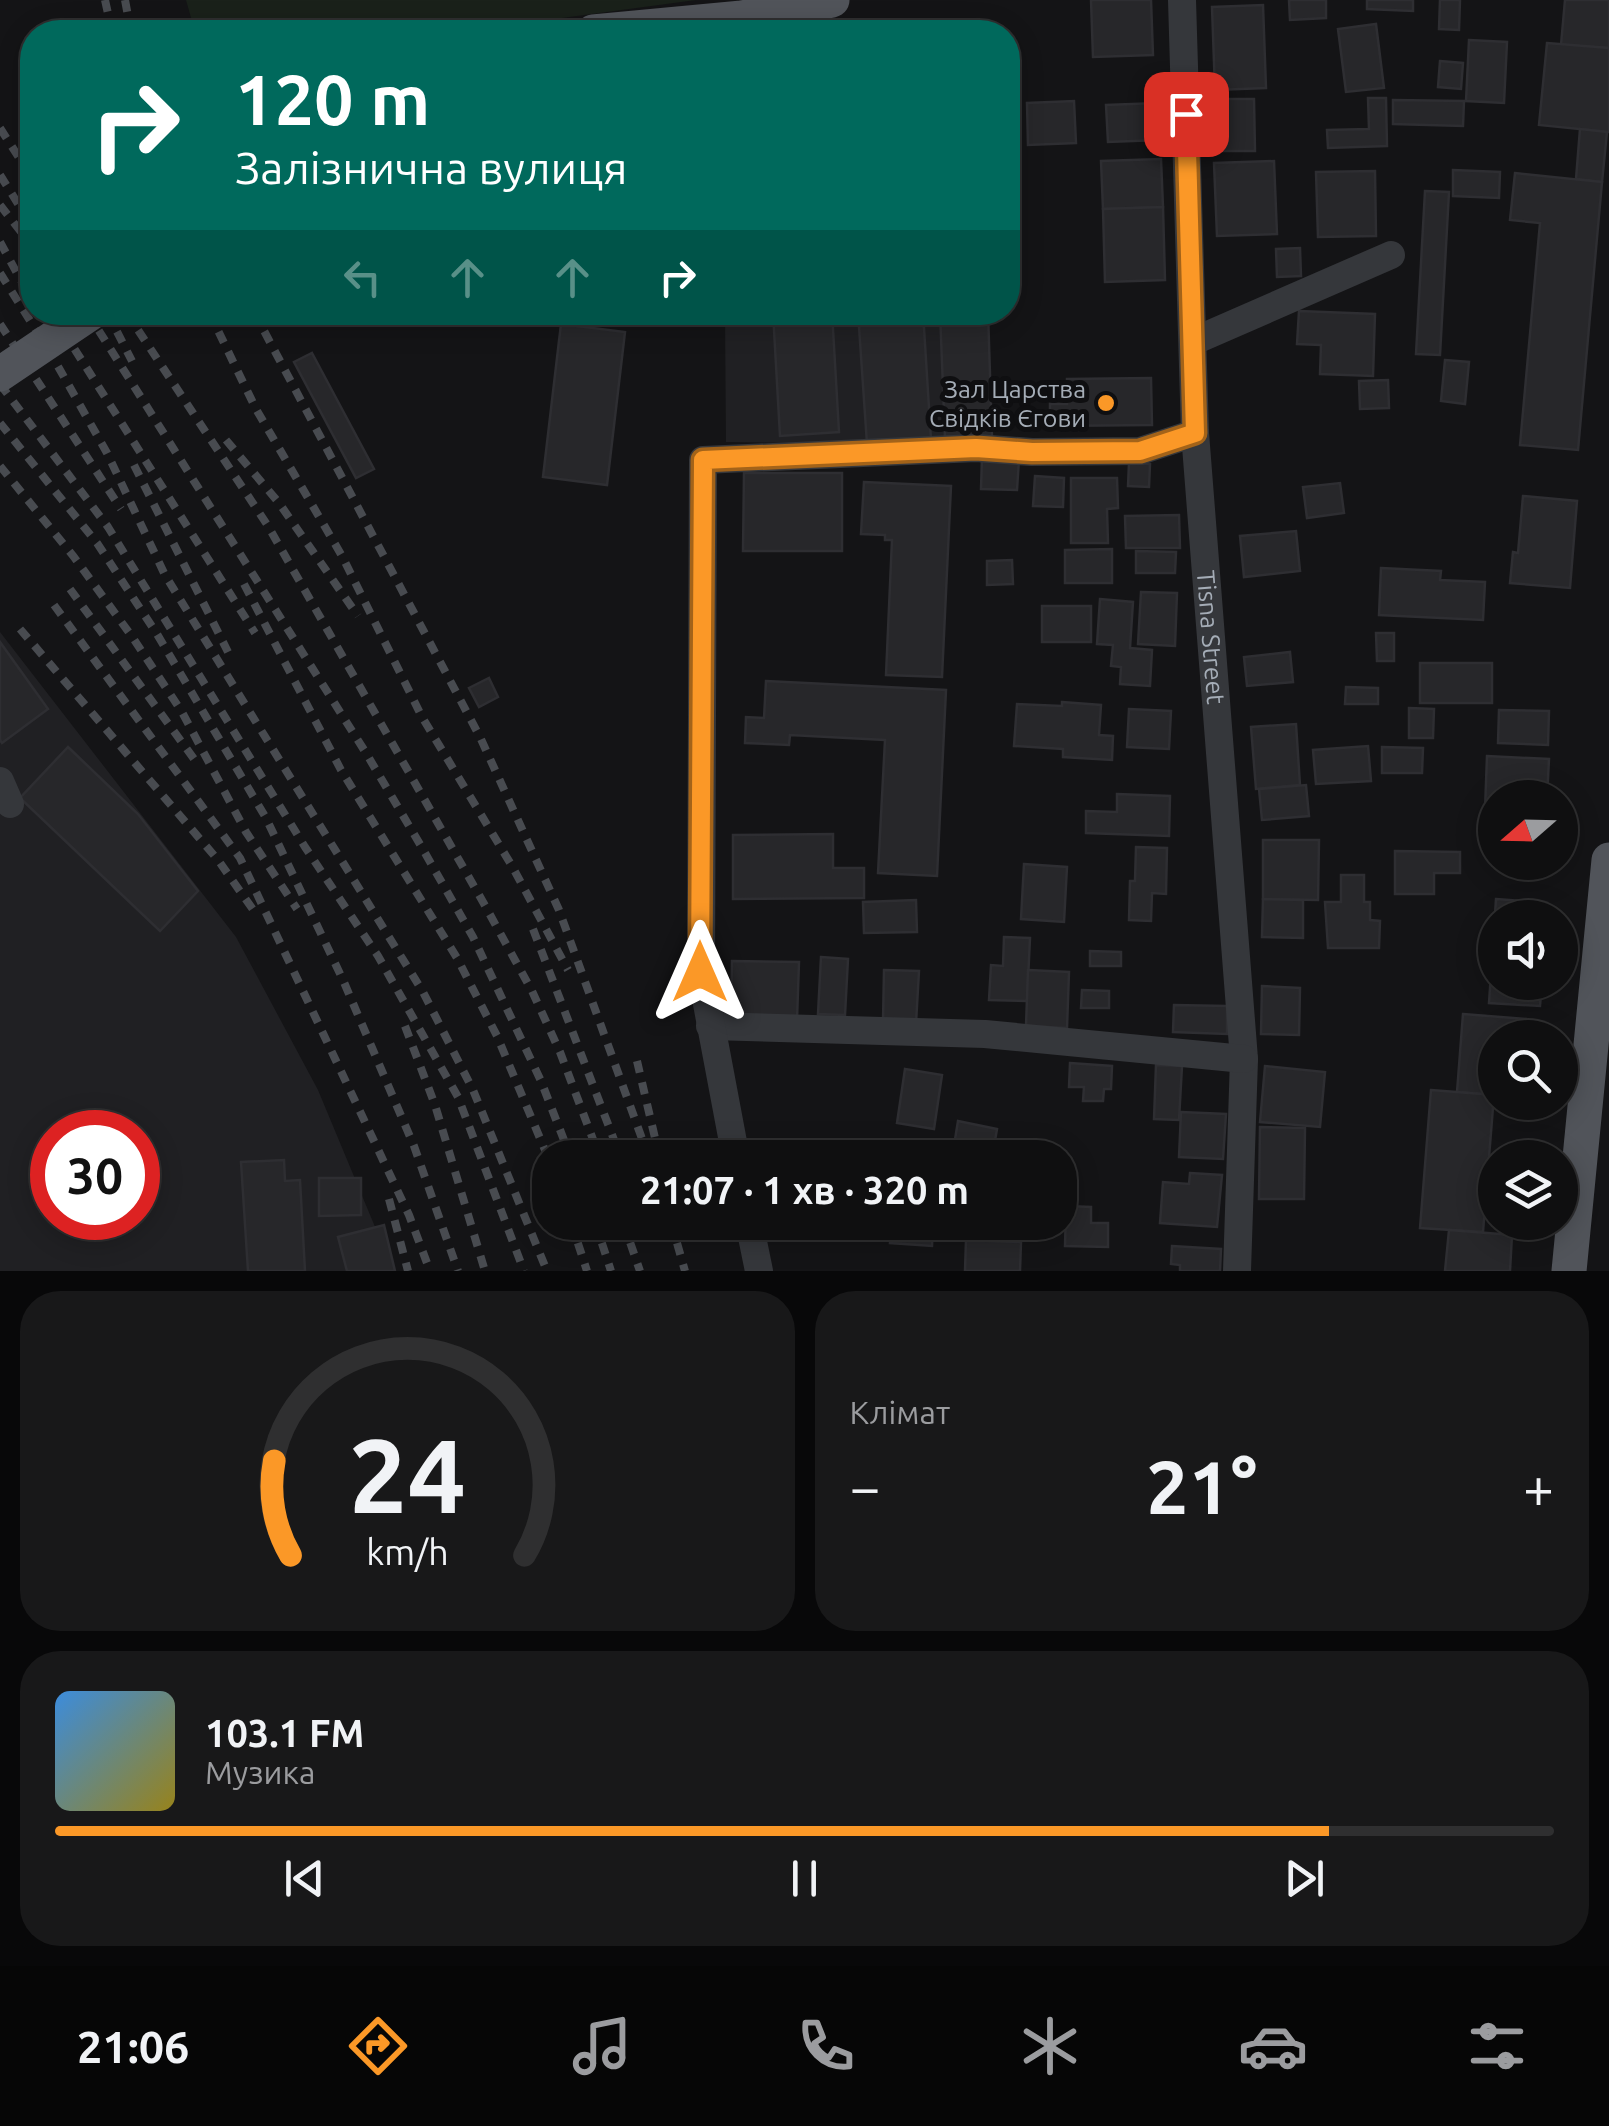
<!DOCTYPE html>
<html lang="uk">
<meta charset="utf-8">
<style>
body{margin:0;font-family:Ubuntu,sans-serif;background:#181819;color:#f1f3f6;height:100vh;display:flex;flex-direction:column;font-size:38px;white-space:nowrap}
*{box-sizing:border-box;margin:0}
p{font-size:32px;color:#9b9c9f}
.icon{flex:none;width:55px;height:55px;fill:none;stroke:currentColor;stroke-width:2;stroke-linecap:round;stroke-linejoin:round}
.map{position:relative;height:1271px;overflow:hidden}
.drawer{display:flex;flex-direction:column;gap:20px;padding:20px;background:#080809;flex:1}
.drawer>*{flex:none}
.banner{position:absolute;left:20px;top:20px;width:1000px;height:305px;border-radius:40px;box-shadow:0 5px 25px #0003,0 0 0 2px #2f2f30;background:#00695c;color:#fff;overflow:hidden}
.needle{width:65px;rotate:250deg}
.fabs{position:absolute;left:1478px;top:780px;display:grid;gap:20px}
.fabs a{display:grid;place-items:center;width:100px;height:100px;border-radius:50%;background:#0f0f10;box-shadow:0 5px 25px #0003,0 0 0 2px #2f2f30;font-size:50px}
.speed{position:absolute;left:30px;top:1110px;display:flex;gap:20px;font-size:50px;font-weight:700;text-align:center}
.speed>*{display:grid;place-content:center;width:130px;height:130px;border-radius:50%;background:#0f0f10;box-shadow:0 5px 25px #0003,0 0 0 2px #2f2f30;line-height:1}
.speed .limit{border:15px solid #d22;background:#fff;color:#111}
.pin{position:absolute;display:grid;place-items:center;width:85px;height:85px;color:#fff;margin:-42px;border-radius:20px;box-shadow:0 5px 15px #0006}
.me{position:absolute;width:110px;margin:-55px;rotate:0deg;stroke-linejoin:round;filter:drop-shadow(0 0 8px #0008)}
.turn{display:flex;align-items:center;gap:35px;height:210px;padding:0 50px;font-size:45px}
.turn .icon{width:130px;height:130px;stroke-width:2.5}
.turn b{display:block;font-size:70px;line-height:85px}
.lanes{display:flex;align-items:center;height:95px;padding:0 50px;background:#0003;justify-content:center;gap:50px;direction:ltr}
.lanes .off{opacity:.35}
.big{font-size:75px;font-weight:700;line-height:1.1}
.drawer .tile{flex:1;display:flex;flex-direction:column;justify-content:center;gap:15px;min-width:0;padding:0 35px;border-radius:40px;background:#181819}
.drawer .dial{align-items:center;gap:0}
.dial svg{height:260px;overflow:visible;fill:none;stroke:#2f2f30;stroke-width:7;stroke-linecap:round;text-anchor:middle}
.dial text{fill:#f1f3f6;stroke:none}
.song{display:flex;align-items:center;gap:30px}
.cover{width:120px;height:120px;border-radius:15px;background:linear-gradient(135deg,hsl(210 70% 55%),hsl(50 70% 35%))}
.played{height:10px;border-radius:5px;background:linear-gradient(90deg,#fb9827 85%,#2f2f30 85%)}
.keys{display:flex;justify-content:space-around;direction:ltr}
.heat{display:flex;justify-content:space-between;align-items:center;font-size:55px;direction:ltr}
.drawer .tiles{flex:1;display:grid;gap:20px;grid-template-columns:1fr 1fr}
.tile:last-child{grid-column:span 2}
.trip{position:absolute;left:532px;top:1140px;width:545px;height:100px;border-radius:40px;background:#0f0f10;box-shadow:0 5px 25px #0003,0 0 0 2px #2f2f30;font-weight:700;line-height:100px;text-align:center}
.menu{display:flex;height:160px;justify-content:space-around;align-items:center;background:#060606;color:#9b9c9f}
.menu .icon{width:70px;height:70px}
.menu .active{color:#fb9827}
.menu b{font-size:45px;color:#f1f3f6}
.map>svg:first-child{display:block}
.built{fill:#202023;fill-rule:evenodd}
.green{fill:#1a211a}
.building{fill:#27272a;stroke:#2e2e32;stroke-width:2.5}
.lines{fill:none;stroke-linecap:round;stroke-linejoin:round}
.minor{stroke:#35373b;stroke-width:28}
.major{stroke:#51545a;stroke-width:35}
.rail{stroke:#484b50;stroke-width:8;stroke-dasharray:12 10;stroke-linecap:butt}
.major-bridge{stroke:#51545a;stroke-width:35}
.route-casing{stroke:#a36319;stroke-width:25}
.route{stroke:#fb9827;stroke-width:18}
.poi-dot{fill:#fb9827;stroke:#0f0f11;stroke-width:4}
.labels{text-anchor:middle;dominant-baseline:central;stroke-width:10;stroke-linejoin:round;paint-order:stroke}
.poi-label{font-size:25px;fill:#a5adb7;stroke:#0f0f11;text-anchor:end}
.street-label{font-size:25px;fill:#a5adb7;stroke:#0f0f11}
</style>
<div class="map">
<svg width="1609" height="1271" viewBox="0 0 1609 1271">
<rect width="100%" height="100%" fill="#141416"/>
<g class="built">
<polygon points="725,313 988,313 992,437 867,444 726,442"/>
<path d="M 0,632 L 236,937 L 318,1090 L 383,1246 L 390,1271 L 0,1271 ZM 52,1132 L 138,1132 L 138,1218 L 52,1218 Z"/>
</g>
<polygon class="green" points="186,0 696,0 562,18 458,22 440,32 195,32"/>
<g class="building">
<polygon points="1091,0 1151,0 1153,55 1093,57"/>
<polygon points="1289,0 1326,0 1326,18 1290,20"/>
<polygon points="1367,0 1413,0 1413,11 1367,9"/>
<polygon points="1440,0 1460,0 1459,30 1439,29"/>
<polygon points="1565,0 1609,0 1609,48 1561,45"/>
<polygon points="1263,5 1266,88 1215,90 1212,7"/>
<polygon points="1376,24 1384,88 1346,92 1338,29"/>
<polygon points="1469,40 1507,42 1504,103 1466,101"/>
<polygon points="1547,43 1609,48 1609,132 1539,125"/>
<polygon points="1440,61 1463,63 1461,89 1438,87"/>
<polygon points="1368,98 1386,98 1387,146 1328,148 1327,130 1369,129"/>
<polygon points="1216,99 1254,99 1255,151 1217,151"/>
<polygon points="1393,100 1464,101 1463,126 1393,124"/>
<polygon points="1074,101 1076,143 1028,145 1027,103"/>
<polygon points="1158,103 1159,140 1108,142 1106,105"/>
<polygon points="1580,129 1607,132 1602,182 1576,179"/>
<polygon points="1161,159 1163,207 1103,209 1101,161"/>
<polygon points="1274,161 1277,234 1217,236 1214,163"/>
<polygon points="1453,170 1500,172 1499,198 1453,196"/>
<polygon points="1375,171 1376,236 1318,237 1316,172"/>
<polygon points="1515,173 1602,182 1578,450 1520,445 1540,223 1510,220"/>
<polygon points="1425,191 1449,192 1440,355 1416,354"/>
<polygon points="1163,207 1165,280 1105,282 1103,209"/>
<polygon points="1300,248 1301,276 1277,277 1276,249"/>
<polygon points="1299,311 1375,314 1373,376 1320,374 1321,345 1297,344"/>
<polygon points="773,312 832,312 839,432 780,436"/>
<polygon points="858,312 923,312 931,440 867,444"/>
<polygon points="940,312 988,312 992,437 945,438"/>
<polygon points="561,324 625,332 607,485 543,477"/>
<polygon points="312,353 374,469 356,478 294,362"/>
<polygon points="1445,360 1469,362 1465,404 1441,401"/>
<polygon points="1151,378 1152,425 1050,426 1050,404 1067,404 1067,379"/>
<polygon points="1388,380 1389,408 1360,409 1359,381"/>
<polygon points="982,458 1019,459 1017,490 981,489"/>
<polygon points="1129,463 1150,464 1149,487 1128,486"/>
<polygon points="744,473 842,473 842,551 743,551"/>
<polygon points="1035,476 1064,478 1063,507 1033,506"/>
<polygon points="1071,478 1117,478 1118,508 1107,509 1108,543 1071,543"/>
<polygon points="864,482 951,486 942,677 886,675 892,540 885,540 885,535 861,534"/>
<polygon points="1340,483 1344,513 1307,518 1303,487"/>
<polygon points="1523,496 1577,501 1570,588 1510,583 1513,552 1518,553"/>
<polygon points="1179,515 1180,548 1126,548 1125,516"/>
<polygon points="1296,531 1300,571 1244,577 1240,536"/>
<polygon points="1112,549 1112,583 1065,583 1065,550"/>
<polygon points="1136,551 1176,552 1175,573 1136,573"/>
<polygon points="1012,560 1013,584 987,585 987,561"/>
<polygon points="1381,568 1441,571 1440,580 1485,582 1483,620 1379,615"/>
<polygon points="1141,592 1177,593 1175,646 1138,644"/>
<polygon points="1100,599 1133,602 1130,648 1152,650 1150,686 1120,684 1121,667 1111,666 1113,645 1097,644"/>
<rect x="1042" y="606" width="49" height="36"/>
<polygon points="1376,633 1394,633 1394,661 1377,661"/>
<polygon points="0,642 48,709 2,743 0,740"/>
<polygon points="1290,652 1293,682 1247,686 1244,657"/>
<rect x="1420" y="663" width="72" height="40"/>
<polygon points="489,678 498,697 479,707 469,688"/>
<polygon points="766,681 946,690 937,876 878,873 885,740 790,735 789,745 745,743 746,717 764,718"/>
<polygon points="1346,687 1378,688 1378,704 1345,704"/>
<polygon points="1062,702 1101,705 1099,735 1113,736 1112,760 1063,757 1063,749 1014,746 1017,704 1062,706"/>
<polygon points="1409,708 1434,709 1433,738 1409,738"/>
<polygon points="1129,709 1171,711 1169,749 1127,747"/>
<polygon points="1499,710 1549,711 1548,745 1498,743"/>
<polygon points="1296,724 1300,785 1256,789 1251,727"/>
<polygon points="1368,746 1371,781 1316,784 1313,750"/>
<polygon points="68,747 138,814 198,891 160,931 20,798"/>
<polygon points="1382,747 1423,748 1422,773 1382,773"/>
<polygon points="1487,756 1549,759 1547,798 1495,798 1495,810 1485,810"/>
<polygon points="1306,785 1309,816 1262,820 1259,789"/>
<polygon points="1117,794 1170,796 1169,836 1086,833 1086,811 1117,812"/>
<polygon points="833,834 833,868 864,868 864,898 733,899 733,835"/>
<polygon points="1263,840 1319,840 1318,900 1263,899"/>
<polygon points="1136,847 1167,848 1166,894 1152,893 1151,921 1129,920 1130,881 1135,881"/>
<polygon points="1395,851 1460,852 1460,873 1434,873 1434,894 1395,894"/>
<polygon points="1024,864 1067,867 1064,922 1021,919"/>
<polygon points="1341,875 1364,875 1364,902 1370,902 1370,920 1380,921 1379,948 1328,948 1325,902 1341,902"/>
<polygon points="1263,899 1303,900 1303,938 1262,937"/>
<polygon points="1496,899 1547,903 1546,918 1495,918 1495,982 1542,982 1540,1006 1489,1003"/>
<polygon points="916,900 917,932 864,933 863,902"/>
<polygon points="1004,937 1030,938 1027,1001 989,1000 991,965 1003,966"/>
<polygon points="1090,951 1121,952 1121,966 1090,966"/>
<polygon points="821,957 848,959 845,1015 818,1014"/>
<polygon points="732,961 799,962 797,1020 731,1019"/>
<polygon points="884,970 919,971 916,1023 883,1022"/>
<polygon points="1028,970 1069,972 1067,1028 1026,1026"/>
<polygon points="1262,986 1300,988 1299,1035 1261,1034"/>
<polygon points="1082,990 1109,991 1109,1008 1081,1008"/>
<polygon points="1174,1005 1227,1006 1227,1034 1173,1032"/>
<polygon points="1463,1014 1526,1019 1525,1038 1495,1038 1495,1095 1457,1092"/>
<polygon points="1070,1063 1112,1066 1111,1089 1104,1089 1103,1101 1083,1101 1084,1087 1069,1087"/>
<polygon points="1156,1065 1182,1066 1179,1120 1154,1119"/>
<polygon points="1265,1066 1325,1072 1320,1127 1260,1122"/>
<polygon points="905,1069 942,1075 934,1129 897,1123"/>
<polygon points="1431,1090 1494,1095 1483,1232 1420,1228"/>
<polygon points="1181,1112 1226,1114 1223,1159 1179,1157"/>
<polygon points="958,1121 997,1129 992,1158 952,1158"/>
<polygon points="1260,1127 1305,1128 1304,1199 1259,1199"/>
<polygon points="284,1160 285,1181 300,1180 305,1271 248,1271 241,1162"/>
<polygon points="1190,1173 1222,1175 1217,1227 1160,1223 1163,1182 1189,1184"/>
<polygon points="319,1178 361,1178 361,1215 319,1216"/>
<polygon points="1066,1206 1091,1207 1091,1223 1108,1223 1108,1247 1065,1246"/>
<polygon points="892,1222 933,1222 932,1246 890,1243"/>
<polygon points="384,1225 395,1271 347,1271 338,1237"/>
<polygon points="1449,1230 1512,1235 1510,1271 1445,1271"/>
<polygon points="966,1240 1021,1242 1020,1271 965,1271"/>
<polygon points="1172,1246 1221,1249 1220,1271 1180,1271 1180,1265 1171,1264"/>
</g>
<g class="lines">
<g class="minor">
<path id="s1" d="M 1182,0 L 1195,433 L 1244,1059 L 1237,1271"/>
<polyline points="1194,341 1391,255"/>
<polyline points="0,781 10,804"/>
<polyline points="710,1026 985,1034 1244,1059"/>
<polyline points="736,1158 701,972 703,460 976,448 1032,452 1140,451 1195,433"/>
<polyline points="749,1222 759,1271"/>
</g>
<g class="major">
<polyline points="593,32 742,18 832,0"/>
<polyline points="1569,1271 1609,860"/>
</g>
<g class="rail">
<polyline points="105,0 112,32"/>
<polyline points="125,0 131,32"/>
<polyline points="0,128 32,178"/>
<polyline points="0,175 32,226"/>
<polyline points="0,205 32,246"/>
<polyline points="0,242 24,286"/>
<polyline points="0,273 51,354 107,453 165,575 423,992 473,1090 547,1271"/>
<polyline points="51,312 255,633"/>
<polyline points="87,312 366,753 421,846 473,937 541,1081 571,1158"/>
<polyline points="107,312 132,361"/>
<polyline points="126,312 268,526 483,902 532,991 560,1052 600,1158"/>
<polyline points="209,312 256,409 342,556 422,717 512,866 568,970"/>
<polyline points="254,312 480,737 559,910 649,1158"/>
<polyline points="0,324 121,509"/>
<polyline points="0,384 108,527 305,847 378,956 458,1097 524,1271"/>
<polyline points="0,423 97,543 157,634 266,818 343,980 414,1146 458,1271"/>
<polyline points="226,440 279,503 358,616"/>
<polyline points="134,465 228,652"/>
<polyline points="0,466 74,557 133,638 182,712 246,832 297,909"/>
<polyline points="244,584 341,770 457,958 497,1036 550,1162"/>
<polyline points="70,589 197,763"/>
<polyline points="54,605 240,858 409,1215 430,1271"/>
<polyline points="20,629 218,860 254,911"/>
<polyline points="533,929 621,1158"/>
<polyline points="405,1026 435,1105 485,1271"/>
<polyline points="637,1061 655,1138"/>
<polyline points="389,1199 408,1271"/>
<polyline points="571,1222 587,1271"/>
<polyline points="595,1222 611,1271"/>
<polyline points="623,1222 640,1271"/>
<polyline points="671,1222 685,1271"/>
</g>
<polyline class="major-bridge" points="0,374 92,312"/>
</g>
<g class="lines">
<defs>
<polyline id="route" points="700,972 703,460 976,448 1032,452 1140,451 1195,433 1186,114"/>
</defs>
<use href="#route" class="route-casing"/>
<use href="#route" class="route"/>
</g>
<circle class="poi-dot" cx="1106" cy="403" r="10"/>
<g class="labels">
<g class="poi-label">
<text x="1086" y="389">Зал Царства<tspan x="1086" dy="29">Свідків Єгови</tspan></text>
</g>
<g class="street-label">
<text stroke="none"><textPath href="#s1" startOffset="638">Tisna Street</textPath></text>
</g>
</g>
</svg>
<div class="fabs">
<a><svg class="needle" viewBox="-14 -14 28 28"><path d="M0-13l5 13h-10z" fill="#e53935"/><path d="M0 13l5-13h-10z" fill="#9b9c9f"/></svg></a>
<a><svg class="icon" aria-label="sound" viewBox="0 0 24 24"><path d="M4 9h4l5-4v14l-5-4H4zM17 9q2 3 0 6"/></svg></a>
<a><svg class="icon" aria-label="search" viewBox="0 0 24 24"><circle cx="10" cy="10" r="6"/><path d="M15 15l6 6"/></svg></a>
<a><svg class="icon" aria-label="layers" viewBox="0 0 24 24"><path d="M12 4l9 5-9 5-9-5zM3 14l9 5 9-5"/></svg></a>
</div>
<div class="speed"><div class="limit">30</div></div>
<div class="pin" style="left:1186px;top:114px;background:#d93025"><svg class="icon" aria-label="arrive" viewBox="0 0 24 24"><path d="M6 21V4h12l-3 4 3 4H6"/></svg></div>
<svg class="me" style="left:700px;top:972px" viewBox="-20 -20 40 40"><path d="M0-17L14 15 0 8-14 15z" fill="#fb9827" stroke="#fff" stroke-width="4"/></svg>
<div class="trip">21:07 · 1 хв · 320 m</div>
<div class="banner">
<div class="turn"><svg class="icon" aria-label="right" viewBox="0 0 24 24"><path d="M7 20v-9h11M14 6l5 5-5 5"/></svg><div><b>120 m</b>Залізнична вулиця</div></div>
<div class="lanes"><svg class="icon off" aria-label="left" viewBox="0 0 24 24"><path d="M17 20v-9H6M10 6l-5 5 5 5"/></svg><svg class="icon off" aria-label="ahead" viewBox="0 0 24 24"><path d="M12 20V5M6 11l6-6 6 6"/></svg><svg class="icon off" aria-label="ahead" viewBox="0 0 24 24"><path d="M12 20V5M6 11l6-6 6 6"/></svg><svg class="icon" aria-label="right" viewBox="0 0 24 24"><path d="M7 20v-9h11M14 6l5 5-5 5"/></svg></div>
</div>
</div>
<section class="drawer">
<div class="tiles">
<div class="tile dial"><svg viewBox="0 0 100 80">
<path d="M14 69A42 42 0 1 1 86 69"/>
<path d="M14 69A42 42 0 0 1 9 40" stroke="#fb9827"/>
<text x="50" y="56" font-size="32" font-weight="700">24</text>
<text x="50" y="72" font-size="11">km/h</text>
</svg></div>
<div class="tile"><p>Клімат</p>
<div class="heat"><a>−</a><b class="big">21°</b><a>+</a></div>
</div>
<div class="tile">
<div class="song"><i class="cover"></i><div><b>103.1 FM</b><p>Музика</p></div></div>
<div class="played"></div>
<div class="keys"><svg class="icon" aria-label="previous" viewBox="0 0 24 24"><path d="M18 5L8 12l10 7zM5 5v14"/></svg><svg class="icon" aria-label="pause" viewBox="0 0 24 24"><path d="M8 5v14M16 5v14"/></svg><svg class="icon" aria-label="next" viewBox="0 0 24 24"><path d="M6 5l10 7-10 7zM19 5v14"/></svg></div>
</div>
</div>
</section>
<nav class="menu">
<b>21:06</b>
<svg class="icon active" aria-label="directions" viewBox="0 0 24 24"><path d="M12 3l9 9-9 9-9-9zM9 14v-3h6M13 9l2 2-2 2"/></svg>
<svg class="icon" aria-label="music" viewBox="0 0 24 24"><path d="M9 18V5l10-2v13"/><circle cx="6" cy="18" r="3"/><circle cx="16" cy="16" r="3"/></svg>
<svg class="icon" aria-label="phone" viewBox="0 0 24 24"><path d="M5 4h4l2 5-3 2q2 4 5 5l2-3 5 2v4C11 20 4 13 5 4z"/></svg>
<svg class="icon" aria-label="climate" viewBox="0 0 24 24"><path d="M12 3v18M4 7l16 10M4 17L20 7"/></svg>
<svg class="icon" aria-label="car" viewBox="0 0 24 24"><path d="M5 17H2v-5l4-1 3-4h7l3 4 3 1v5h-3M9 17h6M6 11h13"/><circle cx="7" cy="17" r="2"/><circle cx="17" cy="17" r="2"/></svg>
<svg class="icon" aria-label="filters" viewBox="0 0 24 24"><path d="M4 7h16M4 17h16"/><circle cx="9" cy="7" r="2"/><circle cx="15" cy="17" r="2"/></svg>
</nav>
